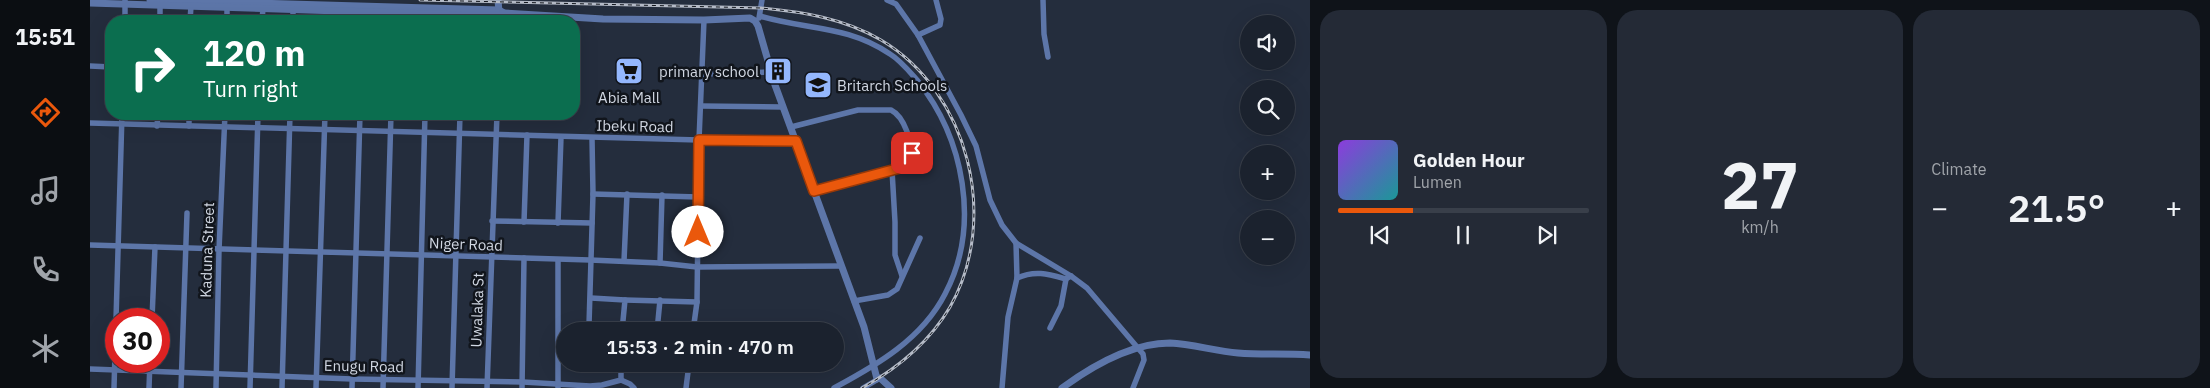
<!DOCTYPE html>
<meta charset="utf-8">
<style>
body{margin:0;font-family:"IBM Plex Sans",sans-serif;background:#242a36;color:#f1f3f6;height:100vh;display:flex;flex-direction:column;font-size:19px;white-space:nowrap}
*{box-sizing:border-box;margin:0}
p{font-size:16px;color:#a0a4aa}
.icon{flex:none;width:28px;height:28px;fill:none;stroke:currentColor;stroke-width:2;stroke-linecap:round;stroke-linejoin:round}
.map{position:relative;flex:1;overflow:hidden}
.sheet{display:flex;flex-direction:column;gap:10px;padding:10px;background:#0f1319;width:900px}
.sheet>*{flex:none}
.top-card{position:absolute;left:15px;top:15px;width:475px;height:105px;border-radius:20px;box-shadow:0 5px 20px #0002,0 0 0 1px #393f4a;background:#0b6e4f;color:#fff;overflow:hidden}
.fabs{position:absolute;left:1150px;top:15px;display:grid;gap:10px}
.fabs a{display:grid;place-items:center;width:55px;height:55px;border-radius:50%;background:#1b222e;box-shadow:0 5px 20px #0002,0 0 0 1px #393f4a;font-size:25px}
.speed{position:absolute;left:15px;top:308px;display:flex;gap:10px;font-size:25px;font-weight:700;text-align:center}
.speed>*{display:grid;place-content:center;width:65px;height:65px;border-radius:50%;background:#1b222e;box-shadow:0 5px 20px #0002,0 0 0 1px #393f4a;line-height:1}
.speed .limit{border:8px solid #d22;background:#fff;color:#111}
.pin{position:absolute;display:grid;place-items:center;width:42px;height:42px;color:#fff;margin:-21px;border-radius:10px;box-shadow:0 2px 8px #0006}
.me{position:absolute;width:55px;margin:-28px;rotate:0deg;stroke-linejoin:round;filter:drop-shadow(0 0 4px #0008)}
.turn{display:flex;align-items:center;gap:18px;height:105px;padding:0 15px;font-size:22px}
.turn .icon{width:65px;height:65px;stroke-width:2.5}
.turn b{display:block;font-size:35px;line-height:42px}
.big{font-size:38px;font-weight:600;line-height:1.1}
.sheet .tile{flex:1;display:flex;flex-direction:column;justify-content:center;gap:8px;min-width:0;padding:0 18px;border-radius:20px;background:#242a36}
.sheet .dial{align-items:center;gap:0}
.dial b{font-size:65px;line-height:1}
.song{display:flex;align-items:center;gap:15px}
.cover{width:60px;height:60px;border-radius:8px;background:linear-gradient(135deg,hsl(270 70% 55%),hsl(180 70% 35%))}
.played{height:5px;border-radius:2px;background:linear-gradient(90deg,#ea580c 30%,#393f4a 30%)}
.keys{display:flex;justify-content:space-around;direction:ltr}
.heat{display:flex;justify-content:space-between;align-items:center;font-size:28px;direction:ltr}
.sheet .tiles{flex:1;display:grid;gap:10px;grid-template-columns:repeat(3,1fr)}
.trip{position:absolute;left:466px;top:322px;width:288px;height:50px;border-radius:25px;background:#1b222e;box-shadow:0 5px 20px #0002,0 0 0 1px #393f4a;font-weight:600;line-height:50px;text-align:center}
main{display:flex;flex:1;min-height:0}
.dock{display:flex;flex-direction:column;width:90px;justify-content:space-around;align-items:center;background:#0b0e12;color:#a0a4aa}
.dock .icon{width:35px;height:35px}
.dock .on{color:#ea580c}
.dock b{font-size:22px;color:#f1f3f6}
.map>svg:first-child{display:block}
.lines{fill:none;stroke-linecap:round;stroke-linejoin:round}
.minor{stroke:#5d76a9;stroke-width:5.5}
.tertiary{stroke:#5d76a9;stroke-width:7}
.rail-casing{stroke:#b5bbc7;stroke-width:3}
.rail{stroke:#11151c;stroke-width:1;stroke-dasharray:4;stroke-linecap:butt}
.route-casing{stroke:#983908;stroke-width:12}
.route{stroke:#ea580c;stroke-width:9}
.labels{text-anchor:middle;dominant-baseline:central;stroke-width:5;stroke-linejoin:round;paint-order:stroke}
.poi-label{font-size:15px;fill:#d1d7e2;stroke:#11151c;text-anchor:end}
.street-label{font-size:15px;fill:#d1d7e2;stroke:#11151c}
</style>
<main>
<nav class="dock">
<b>15:51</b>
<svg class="icon on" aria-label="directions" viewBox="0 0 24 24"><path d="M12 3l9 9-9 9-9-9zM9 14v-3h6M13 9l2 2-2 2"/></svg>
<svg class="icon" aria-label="music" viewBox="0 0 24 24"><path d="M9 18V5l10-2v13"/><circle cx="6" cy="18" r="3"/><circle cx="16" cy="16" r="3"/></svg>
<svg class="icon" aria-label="phone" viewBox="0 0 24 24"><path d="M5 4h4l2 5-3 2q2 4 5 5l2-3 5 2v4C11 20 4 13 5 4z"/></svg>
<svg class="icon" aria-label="climate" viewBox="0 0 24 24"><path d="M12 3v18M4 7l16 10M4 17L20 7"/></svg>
</nav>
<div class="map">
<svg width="1220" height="388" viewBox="0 0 1220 388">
<rect width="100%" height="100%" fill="#242d3d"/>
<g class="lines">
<g class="minor">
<polyline points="797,0 806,4 828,35 871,115 886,146 900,200 912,225 926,243 981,276 997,288 1053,354 1054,360 1043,388"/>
<polyline points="953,0 954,34 958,57"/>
<path d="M 670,16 C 717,30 757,25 800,54 C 810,60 819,71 827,80 C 874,138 891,226 855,294 C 832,339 787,365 744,388"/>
<polyline points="669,18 672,0"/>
<polyline points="35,21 35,0"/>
<polyline points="70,21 70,5"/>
<polyline points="100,21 101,6"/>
<polyline points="137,21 137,3"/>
<polyline points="172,21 173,8"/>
<polyline points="203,21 203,9"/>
<polyline points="238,21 238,8"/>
<polyline points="274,21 275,11"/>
<polyline points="303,21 304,12"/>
<polyline points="828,35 850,25 851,19 846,0"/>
<polyline points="0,66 21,67"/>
<polyline points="611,74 681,72"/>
<polyline points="611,106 693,107"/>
<polyline points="0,123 609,140 706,141"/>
<polyline points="67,126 68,114"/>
<polyline points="99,126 99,114"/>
<path d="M 701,127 L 768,110 L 801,110 C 815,117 822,143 822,158 L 815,166 L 724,191"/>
<polyline points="802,170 805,222 805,255 812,276"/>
<polyline points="503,194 608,197"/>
<polyline points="402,221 502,223"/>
<polyline points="434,222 437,135"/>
<polyline points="468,223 471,137"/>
<polyline points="0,245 500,260 570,263 607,267 750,266"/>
<polyline points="534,261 537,194"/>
<polyline points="570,263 572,195"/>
<path d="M 927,278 C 945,270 958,274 976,279 L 981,276"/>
<polyline points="501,298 535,300 532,331"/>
<polyline points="535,300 607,302"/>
<polyline points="764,301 798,295 807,289 830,238"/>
<polyline points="62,319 65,247"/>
<polyline points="499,325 503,194 502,138"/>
<polyline points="960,328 971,306 976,279"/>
<polyline points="567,331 570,300"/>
<polyline points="603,331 607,302 609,140 614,20"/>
<polyline points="0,369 262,379 433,382 500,386 512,385 531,380 531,364"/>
<polyline points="531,380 540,384 544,388"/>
<polyline points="24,388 32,114"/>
<polyline points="59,388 60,361"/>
<polyline points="91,388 97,213"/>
<polyline points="126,388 129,250 135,114"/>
<polyline points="160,388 168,114"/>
<polyline points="192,388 200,114"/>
<polyline points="226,388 235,114"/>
<polyline points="262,388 270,114"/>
<polyline points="293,388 301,114"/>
<polyline points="328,388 335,114"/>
<polyline points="362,388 370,114"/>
<polyline points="397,388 407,114"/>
<polyline points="432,388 434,258"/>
<polyline points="468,388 468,260"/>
<polyline points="596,388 599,364"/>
<polyline points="773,388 790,378"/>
<polyline points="912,388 918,317 927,278 926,243"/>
</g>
<g class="tertiary">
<polyline points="60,0 409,10 414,13"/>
<polyline points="408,0 409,12"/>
<polyline points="0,3 373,15 409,15 414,13 513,19 614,20 660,18 665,21 668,26 685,85 774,327 787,379 790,378 801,388"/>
<path d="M 972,388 C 1002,366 1042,343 1080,343 C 1102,344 1125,351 1148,353 C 1171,355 1196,353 1220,355"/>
</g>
<defs>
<path id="rail" d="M 330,0 L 671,8 C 713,12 753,18 791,40 C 879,92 910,219 860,307 C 839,343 808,368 772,388"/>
</defs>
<use href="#rail" class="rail-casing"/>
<use href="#rail" class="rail"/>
</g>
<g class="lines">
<defs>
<polyline id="route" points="608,232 609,140 706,141 724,191 810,168 820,161 822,153"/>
</defs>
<use href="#route" class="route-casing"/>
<use href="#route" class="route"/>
</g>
<defs>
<symbol id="supermarket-square" viewBox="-11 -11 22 22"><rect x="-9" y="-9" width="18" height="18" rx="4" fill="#94b7fd" stroke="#11151c"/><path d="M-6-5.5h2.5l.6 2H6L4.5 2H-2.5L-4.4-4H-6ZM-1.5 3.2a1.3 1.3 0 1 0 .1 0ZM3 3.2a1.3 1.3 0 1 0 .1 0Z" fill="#111"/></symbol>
<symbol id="building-square" viewBox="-11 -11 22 22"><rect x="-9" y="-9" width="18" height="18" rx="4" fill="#94b7fd" stroke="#11151c"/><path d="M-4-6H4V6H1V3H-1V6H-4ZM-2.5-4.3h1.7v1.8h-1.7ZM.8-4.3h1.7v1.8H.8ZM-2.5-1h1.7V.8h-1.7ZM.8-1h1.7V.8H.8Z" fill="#111"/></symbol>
<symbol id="school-square" viewBox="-11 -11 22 22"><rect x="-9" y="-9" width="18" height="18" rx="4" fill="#94b7fd" stroke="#11151c"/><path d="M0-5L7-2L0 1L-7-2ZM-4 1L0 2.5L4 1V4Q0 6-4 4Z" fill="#111"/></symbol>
</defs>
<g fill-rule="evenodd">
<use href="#supermarket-square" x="523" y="55" width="32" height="32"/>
<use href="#building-square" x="672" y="55" width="32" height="32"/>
<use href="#school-square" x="712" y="69" width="32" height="32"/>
</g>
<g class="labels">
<g class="poi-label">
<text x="669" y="71">primary school</text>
<text x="747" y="85" text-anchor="start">Britarch Schools</text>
<text x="539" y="97" text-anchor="middle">Abia Mall</text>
</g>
<g class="street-label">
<text transform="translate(545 126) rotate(1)">Ibeku Road</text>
<text transform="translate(376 244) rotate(2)">Niger Road</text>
<text transform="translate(117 250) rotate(-88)">Kaduna Street</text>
<text transform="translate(387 310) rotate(-88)">Uwalaka St</text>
<text transform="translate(274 366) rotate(1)">Enugu Road</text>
</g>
</g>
</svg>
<div class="fabs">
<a><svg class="icon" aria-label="sound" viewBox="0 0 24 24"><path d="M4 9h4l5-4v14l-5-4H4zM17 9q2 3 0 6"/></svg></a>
<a><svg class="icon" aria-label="search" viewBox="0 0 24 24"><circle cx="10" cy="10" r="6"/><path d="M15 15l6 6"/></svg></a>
<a>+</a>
<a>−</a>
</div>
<div class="speed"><div class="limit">30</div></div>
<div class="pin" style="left:822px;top:153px;background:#d93025"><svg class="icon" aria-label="arrive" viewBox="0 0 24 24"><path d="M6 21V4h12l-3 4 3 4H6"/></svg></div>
<svg class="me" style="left:608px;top:232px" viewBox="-20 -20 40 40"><circle r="19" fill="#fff"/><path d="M0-13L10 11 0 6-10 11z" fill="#ea580c"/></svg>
<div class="trip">15:53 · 2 min · 470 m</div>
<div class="top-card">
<div class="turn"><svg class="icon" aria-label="right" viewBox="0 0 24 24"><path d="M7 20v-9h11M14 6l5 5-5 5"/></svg><div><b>120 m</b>Turn right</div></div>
</div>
</div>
<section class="sheet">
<div class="tiles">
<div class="tile">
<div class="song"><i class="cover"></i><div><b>Golden Hour</b><p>Lumen</p></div></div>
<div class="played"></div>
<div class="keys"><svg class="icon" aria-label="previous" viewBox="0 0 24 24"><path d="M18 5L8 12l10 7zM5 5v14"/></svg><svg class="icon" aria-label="pause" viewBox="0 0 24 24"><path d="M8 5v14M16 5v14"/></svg><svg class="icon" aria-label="next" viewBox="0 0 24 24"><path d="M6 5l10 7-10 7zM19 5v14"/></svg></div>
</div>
<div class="tile dial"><b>27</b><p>km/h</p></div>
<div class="tile"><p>Climate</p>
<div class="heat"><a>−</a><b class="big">21.5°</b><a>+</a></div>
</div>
</div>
</section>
</main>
